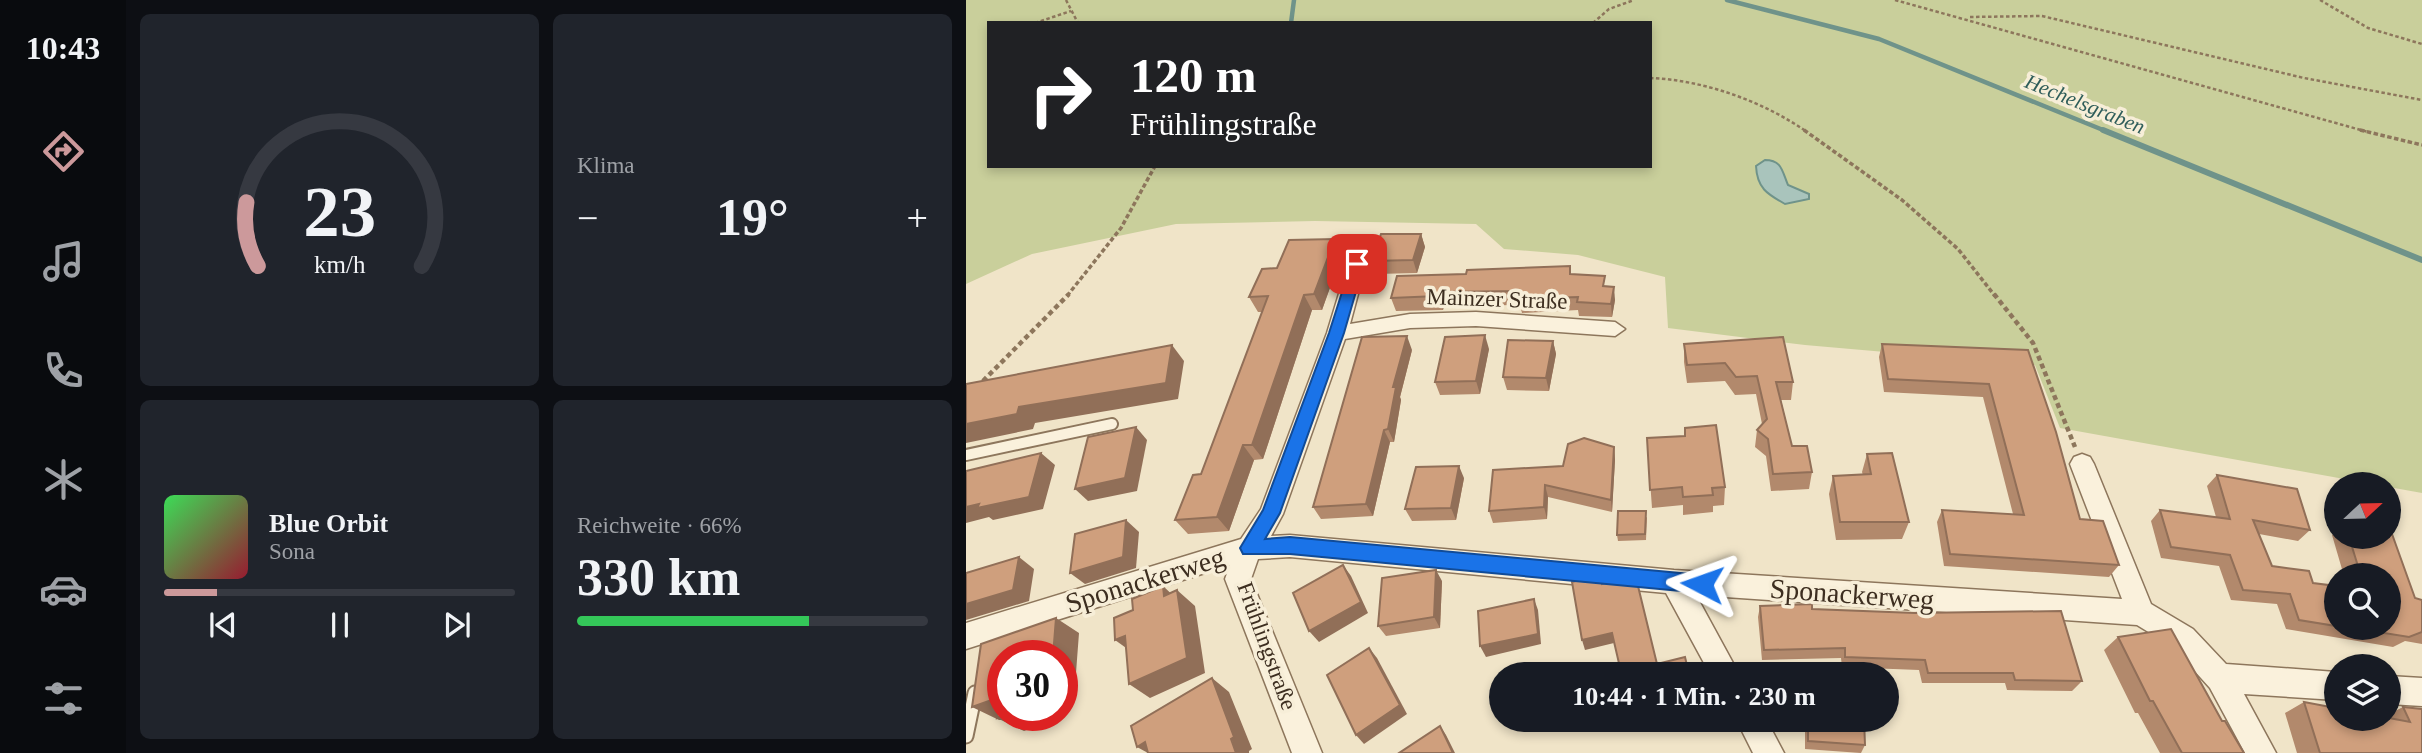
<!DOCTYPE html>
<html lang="de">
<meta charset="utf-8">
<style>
body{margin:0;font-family:Georgia,serif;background:#20242c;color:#f1f3f6;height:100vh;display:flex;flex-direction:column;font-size:26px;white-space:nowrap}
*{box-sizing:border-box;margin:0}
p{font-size:23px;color:#9ea1a6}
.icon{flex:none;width:38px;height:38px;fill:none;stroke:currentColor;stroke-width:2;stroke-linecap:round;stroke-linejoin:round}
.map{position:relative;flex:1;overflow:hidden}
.details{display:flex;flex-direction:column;gap:14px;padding:14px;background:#0d0f14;width:840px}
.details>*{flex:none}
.top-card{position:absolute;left:21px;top:21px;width:665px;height:147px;border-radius:0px;box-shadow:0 4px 10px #0003;background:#202124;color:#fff;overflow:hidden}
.needle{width:46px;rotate:68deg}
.tools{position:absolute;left:1358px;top:472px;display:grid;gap:14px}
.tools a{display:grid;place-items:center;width:77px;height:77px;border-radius:50%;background:#171b24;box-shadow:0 4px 10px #0003;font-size:35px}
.speed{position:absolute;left:21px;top:640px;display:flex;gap:14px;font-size:35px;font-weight:700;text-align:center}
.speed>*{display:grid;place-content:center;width:91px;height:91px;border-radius:50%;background:#171b24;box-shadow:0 4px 10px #0003;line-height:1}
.speed .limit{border:10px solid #d22;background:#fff;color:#111}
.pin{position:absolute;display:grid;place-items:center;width:60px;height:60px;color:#fff;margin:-30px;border-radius:14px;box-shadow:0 4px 10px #0006}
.me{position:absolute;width:77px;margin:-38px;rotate:274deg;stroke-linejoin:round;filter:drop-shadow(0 0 5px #0008)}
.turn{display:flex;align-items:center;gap:24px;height:147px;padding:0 28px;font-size:32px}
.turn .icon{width:91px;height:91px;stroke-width:2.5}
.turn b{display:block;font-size:49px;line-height:60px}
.big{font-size:52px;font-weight:800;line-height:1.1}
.details .widget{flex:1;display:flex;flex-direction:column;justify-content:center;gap:10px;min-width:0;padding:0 24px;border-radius:10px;background:#20242c}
.details .dial{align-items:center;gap:0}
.dial svg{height:182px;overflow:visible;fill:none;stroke:#363941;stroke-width:7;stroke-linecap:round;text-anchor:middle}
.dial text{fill:#f1f3f6;stroke:none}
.song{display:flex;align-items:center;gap:21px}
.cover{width:84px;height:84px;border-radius:10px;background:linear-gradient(135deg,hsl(130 70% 55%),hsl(350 70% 35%))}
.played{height:7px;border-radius:4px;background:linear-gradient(90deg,#cc999b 15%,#363941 15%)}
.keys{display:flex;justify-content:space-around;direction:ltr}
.heat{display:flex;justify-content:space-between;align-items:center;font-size:38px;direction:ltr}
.charge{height:10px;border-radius:5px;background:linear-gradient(90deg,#34c759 66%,#363941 0)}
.details .tiles{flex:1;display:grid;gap:14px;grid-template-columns:repeat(2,1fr)}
.trip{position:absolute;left:523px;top:662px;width:410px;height:70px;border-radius:35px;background:#171b24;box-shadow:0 4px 10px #0003;font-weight:800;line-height:70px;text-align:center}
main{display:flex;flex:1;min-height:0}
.menu{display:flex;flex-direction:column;width:126px;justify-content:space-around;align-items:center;background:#090b0e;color:#9ea1a6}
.menu .icon{width:49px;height:49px}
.menu .on{color:#cc999b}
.menu b{font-size:32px;color:#f1f3f6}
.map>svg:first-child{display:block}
.green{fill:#c9cf9b;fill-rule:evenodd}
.water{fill:#a9c4bc;stroke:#6f938a;stroke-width:2}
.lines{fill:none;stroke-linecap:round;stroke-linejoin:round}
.stream-far1{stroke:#6f938a;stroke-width:4.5}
.stream{stroke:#6f938a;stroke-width:6}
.service-far1-casing{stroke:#8d765c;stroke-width:14}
.service-casing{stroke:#8d765c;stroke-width:17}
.minor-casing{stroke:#8d765c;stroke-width:3}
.path-far2{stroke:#8d765c;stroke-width:2.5;stroke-dasharray:3.5 2.5;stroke-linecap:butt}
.path-far1{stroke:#8d765c;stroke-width:3.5;stroke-dasharray:4.5 2.5;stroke-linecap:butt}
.path{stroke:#8d765c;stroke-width:4.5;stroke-dasharray:5 3.5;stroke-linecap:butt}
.service-far1{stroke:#faf1dc;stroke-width:10}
.service{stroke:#faf1dc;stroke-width:13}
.minor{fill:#faf1dc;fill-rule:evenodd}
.wall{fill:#b2896c}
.shaded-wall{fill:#916f58}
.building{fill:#cf9f7d;stroke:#916f58;stroke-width:2}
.route{fill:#1a73e8;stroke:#114b97;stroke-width:2}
.labels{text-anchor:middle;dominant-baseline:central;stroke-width:7;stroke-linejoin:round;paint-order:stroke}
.far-water-label{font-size:21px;font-style:italic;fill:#2f5d5a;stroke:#f7eed8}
.street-label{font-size:23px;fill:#3d2e20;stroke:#f7eed8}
.near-street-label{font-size:28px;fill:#3d2e20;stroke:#f7eed8}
</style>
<main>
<nav class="menu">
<b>10:43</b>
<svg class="icon on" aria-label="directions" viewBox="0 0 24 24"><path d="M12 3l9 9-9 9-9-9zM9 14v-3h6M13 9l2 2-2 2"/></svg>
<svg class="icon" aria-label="music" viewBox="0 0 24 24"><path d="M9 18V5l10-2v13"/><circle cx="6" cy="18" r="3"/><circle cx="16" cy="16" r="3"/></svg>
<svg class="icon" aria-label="phone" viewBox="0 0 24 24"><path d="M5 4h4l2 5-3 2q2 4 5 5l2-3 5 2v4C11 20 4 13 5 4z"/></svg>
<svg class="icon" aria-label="climate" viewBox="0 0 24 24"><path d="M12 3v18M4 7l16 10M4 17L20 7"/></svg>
<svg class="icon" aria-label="car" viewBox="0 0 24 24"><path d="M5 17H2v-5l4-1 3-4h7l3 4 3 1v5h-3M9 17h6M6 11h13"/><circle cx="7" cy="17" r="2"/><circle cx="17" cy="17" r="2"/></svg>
<svg class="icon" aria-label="filters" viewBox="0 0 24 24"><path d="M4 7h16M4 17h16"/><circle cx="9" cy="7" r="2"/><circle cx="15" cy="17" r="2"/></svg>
</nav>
<section class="details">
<div class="tiles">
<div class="widget dial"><svg viewBox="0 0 100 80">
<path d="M14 69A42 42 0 1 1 86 69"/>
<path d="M14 69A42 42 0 0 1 9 41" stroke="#cc999b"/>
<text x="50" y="56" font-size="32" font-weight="700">23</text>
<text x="50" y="72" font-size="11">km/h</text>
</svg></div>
<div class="widget"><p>Klima</p>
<div class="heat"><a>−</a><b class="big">19°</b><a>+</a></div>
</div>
<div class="widget">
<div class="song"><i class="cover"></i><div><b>Blue Orbit</b><p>Sona</p></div></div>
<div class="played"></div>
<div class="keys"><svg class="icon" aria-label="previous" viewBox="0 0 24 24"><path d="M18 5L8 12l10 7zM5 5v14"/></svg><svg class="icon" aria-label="pause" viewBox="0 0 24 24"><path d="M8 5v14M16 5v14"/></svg><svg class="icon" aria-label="next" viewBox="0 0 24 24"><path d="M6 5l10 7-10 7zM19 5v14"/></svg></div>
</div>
<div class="widget"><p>Reichweite · 66%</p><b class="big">330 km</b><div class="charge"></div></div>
</div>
</section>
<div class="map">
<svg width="1456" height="753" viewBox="0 0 1456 753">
<rect width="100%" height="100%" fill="#f0e4c8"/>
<path class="green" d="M 0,0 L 1456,0 L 1456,493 L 1094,428 L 1069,365 L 839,345 L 702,328 L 699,277 L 612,255 L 538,249 L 510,224 L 349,221 L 210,224 L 66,254 L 0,284 ZM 23,23 L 684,23 L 684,166 L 23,166 Z"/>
<path class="water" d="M 799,160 C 816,160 816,171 822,185 L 843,194 L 843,199 L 819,204 C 801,194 791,188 790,166 Z"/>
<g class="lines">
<g class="stream-far1">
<polyline points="761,0 913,39 1142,132"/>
<polyline points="325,23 328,0"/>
</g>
<polyline class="stream" points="1137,130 1456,260"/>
<defs>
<polyline id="service-far1" points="0,455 146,424"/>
<polyline id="service" points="0,736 9,693"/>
<g id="minor">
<polygon points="391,258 400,264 384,324 444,314 510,312 649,322 659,329 649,336 510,326 444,328 379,339 317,514 305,536 324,535 708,570 1156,599 1104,464 1108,457 1116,454 1124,457 1128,464 1185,604 1227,629 1260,664 1370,672 1370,700 1278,694 1310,753 1279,753 1244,688 1207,647 1171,625 730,595 773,674 744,674 700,593 324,557 292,559 285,579 356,753 326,753 259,579 264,565 0,649 0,623 275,539 295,509 361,333 382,264"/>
<polygon points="1423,676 1456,678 1456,706 1423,704"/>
<polygon points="770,719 800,719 818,753 787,753"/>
</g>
</defs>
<use href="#service-far1" class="service-far1-casing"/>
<use href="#service" class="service-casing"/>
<use href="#minor" class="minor-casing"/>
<g class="path-far2">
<polyline points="100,0 112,23"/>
<polyline points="929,0 1402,132"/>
<polyline points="1354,0 1402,28 1456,44"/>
<polyline points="1004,17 1076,16 1338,78 1456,100"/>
<polyline points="69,23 105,11"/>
<polyline points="627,23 643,9 668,0"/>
<path d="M 684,78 C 737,80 797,101 841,132"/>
</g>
<g class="path-far1">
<polyline points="838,130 936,200 992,249 1029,296"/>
<polyline points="1394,130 1456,145"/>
<polyline points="101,296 155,228 189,166"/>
</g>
<g class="path">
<polyline points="1028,294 1067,343 1109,447"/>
<polyline points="17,381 103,294"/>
</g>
<use href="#service-far1" class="service-far1"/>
<use href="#service" class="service"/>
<use href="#minor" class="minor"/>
</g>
<g class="wall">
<polygon points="455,234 459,247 451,273 410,274 405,261"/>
<polygon points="376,254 356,310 346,310 297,459 288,460 263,531 222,534 209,520 235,474 296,312 292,312 283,297 311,268"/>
<polygon points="606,275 640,286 649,300 646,317 613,316 612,310 556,313 554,305 478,306 477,310 430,311 425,298"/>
<polygon points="587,341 590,354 583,391 541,390 537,377"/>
<polygon points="718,344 827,382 825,400 815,400 826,446 846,472 843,489 805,491 800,456 789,447 791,430 796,424 790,394 769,395 759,381 721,383 718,362"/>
<polygon points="916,344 1062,350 1114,519 1153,565 1143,577 978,566 971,522 976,510 1047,514 1017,397 918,392 913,357"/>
<polygon points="523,349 514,394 474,395 469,382"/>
<polygon points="446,350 434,397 435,400 428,442 424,442 407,516 355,519 347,507"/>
<polygon points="719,428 759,487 758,505 747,506 747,512 717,515 717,505 686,508 681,438 719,436"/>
<polygon points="648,447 649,460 646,512 582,497 581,519 527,523 523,511 597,466"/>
<polygon points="901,454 943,522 936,539 870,540 863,494 867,476 897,475 896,472"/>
<polygon points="1251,475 1344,530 1332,541 1293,534 1306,566 1347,583 1370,586 1370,628 1423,628 1423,576 1378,576 1366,535 1370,532 1370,537 1423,537 1449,598 1456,600 1456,644 1439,641 1427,647 1320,629 1311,604 1265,600 1253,566 1195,558 1185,521 1194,510 1250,517 1241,486"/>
<polygon points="498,478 490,520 446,521 439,509"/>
<polygon points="681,517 680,540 652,541 651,535"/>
<polygon points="476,581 474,628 420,636 412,626"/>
<polygon points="794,606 846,609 1116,681 1106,691 1041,690 1039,683 956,683 953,670 876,667 875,658 796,660 792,617"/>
<polygon points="1152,637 1256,721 1278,753 1194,753 1172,713 1169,713 1138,650"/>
<polygon points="1338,702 1423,719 1423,714 1437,707 1456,753 1331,753 1319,713"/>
<polygon points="839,719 898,719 899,745 895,753 839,749"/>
</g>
<g class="shaded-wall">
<polygon points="455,234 459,247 451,273 447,260"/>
<polygon points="369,239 376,254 356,310 348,294"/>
<polygon points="648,287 649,300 646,317 645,304"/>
<polygon points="473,292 478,306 477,310 472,296"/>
<polygon points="338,295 346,310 297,459 286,445"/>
<polygon points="519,335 523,349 514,394 510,381"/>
<polygon points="441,336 446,350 434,397 435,400 428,442 422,429 427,387"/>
<polygon points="587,341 590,354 583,391 580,378"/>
<polygon points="206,345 218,361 212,399 69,423 67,429 0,443 0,424 53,407"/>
<polygon points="170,427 181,440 171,491 122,501 109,489"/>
<polygon points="418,430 424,442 407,516 400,504"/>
<polygon points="277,445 288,460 263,531 251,517"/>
<polygon points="648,447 649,460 646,512 645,500"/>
<polygon points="75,453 89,465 77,509 27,520 23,517 0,523 0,507 13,504"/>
<polygon points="493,466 498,478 490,520 485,508"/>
<polygon points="579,485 582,497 581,519 578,507"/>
<polygon points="160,520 173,532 170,568 119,584 104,573"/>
<polygon points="53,557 68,569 63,601 0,620 0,604"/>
<polygon points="377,565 385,576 402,613 353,642 343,631"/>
<polygon points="470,570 476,581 474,628 468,617"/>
<polygon points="197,586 213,601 211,590 229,606 239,673 184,698 163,684 198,596"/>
<polygon points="568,599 572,610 575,644 520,657 514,646"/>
<polygon points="90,618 113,633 109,686 96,691 96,656 87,656"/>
<polygon points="646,633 648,643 619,650 616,640"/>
<polygon points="159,636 170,655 149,640"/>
<polygon points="403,648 411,658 441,714 398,744 390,735"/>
<polygon points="246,678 263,692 286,749 283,751 283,753 270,753"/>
<polygon points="34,697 37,716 92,716 92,717 58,731 35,720 33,720 6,707"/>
<polygon points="668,719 704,719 658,731 656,722"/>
<polygon points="474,726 480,735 489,753 487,753"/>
<polygon points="179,742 182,753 171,747"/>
</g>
<g class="building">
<polygon points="415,234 455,234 447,260 405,261"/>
<polygon points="369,239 348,294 338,295 286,445 277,445 251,517 209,520 227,475 235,474 302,296 283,297 296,269 311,268 323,240"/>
<polygon points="604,266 604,274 639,276 637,286 648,287 645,304 611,302 612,297 553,299 554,291 473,292 472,296 425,298 431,276 500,274 501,270"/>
<polygon points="519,335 510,381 469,382 479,337"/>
<polygon points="441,336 427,387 430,387 422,429 418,430 400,504 347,507 396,337"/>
<polygon points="817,337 827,382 810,382 826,446 841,446 846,472 807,474 802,439 791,430 801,419 791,376 770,377 759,363 721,365 718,344"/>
<polygon points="542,340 587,341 580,378 537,377"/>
<polygon points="916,344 1062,350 1090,432 1114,519 1137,521 1153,565 984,554 976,510 1058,515 1023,384 922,379"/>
<polygon points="206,345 200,383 53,407 51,414 0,424 0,384"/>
<polygon points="750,425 759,487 746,488 747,495 717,497 716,487 684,490 681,438 719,436 719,428"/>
<polygon points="170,427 159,478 109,489 122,437"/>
<polygon points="618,438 648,447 645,500 579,485 578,507 523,511 527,470 597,466 602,444"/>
<polygon points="75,453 63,497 11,508 13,504 0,507 0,471"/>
<polygon points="926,453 943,522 874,522 867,476 905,474 901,454"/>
<polygon points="493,466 485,508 439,509 450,467"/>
<polygon points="1251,475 1331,489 1344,530 1287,520 1306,566 1343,571 1347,583 1370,586 1370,626 1333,620 1324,594 1277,590 1264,555 1205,547 1194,510 1264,519"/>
<polygon points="652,511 680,511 679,534 651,535"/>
<polygon points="160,520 157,557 104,573 109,534"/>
<polygon points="1423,533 1426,534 1449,598 1456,600 1456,632 1443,637 1387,628 1423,628 1423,576 1395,576 1383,537 1423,537"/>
<polygon points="53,557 47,590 0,604 0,573"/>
<polygon points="377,565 395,602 343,631 327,593"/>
<polygon points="470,570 468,617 412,626 416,578"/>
<polygon points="624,577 635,578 636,584 652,580 671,582 691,664 719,657 723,674 649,674 655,672 646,633 616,640 606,582"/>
<polygon points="197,586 198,596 211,590 221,658 163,684 159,636 149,640 148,618 167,610 166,599"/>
<polygon points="568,599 572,634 514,646 512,611"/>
<polygon points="846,604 846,609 949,613 1095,611 1116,681 1049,680 1047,673 962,673 959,660 879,657 879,648 798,650 794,606"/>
<polygon points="90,618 87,656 37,656 37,715 31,718 34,697 6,707 15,644"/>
<polygon points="1205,629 1256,721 1259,721 1278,753 1216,753 1187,701 1184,701 1152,637"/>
<polygon points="403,648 434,705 390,735 361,675"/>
<polygon points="246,678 268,737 265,739 270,753 182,753 179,742 171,747 165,726"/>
<polygon points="1338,702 1370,708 1370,719 1423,719 1423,718 1444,722 1437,707 1456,709 1456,753 1354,753"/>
<polygon points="655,719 668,719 656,722"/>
<polygon points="842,719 898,719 899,745 842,741"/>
<polygon points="474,726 487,753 433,753"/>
</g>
<polygon class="route" points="391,259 398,264 378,333 314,513 299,539 324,537 736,575 743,577 746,584 743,590 736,593 324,554 277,554 274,548 297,510 363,333 385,264"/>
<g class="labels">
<g class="far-water-label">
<text transform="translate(1119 104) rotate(22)">Hechelsgraben</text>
</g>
<g class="street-label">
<text transform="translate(531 299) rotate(2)">Mainzer Straße</text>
<text transform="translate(301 646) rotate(70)">Frühlingstraße</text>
</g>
<g class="near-street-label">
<text transform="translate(179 580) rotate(-17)">Sponackerweg</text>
<text transform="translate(886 594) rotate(4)">Sponackerweg</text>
</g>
</g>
</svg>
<div class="tools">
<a><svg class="needle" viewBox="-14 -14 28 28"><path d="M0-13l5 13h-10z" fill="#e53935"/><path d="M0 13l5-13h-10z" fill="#9ea1a6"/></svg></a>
<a><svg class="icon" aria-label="search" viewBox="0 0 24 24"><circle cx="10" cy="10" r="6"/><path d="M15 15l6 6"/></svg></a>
<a><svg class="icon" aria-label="layers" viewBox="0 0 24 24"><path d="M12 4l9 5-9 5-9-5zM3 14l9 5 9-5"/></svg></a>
</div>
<div class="speed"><div class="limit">30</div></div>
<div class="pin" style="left:391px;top:264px;background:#d93025"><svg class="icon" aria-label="arrive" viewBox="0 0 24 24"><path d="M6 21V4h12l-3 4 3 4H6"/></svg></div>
<svg class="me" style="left:736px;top:584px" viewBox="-20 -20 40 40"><path d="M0-17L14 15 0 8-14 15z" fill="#1a73e8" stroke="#fff" stroke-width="4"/></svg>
<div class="trip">10:44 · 1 Min. · 230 m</div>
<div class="top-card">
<div class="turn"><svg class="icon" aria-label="right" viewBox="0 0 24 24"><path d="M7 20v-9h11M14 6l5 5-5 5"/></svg><div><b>120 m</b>Frühlingstraße</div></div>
</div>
</div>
</main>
